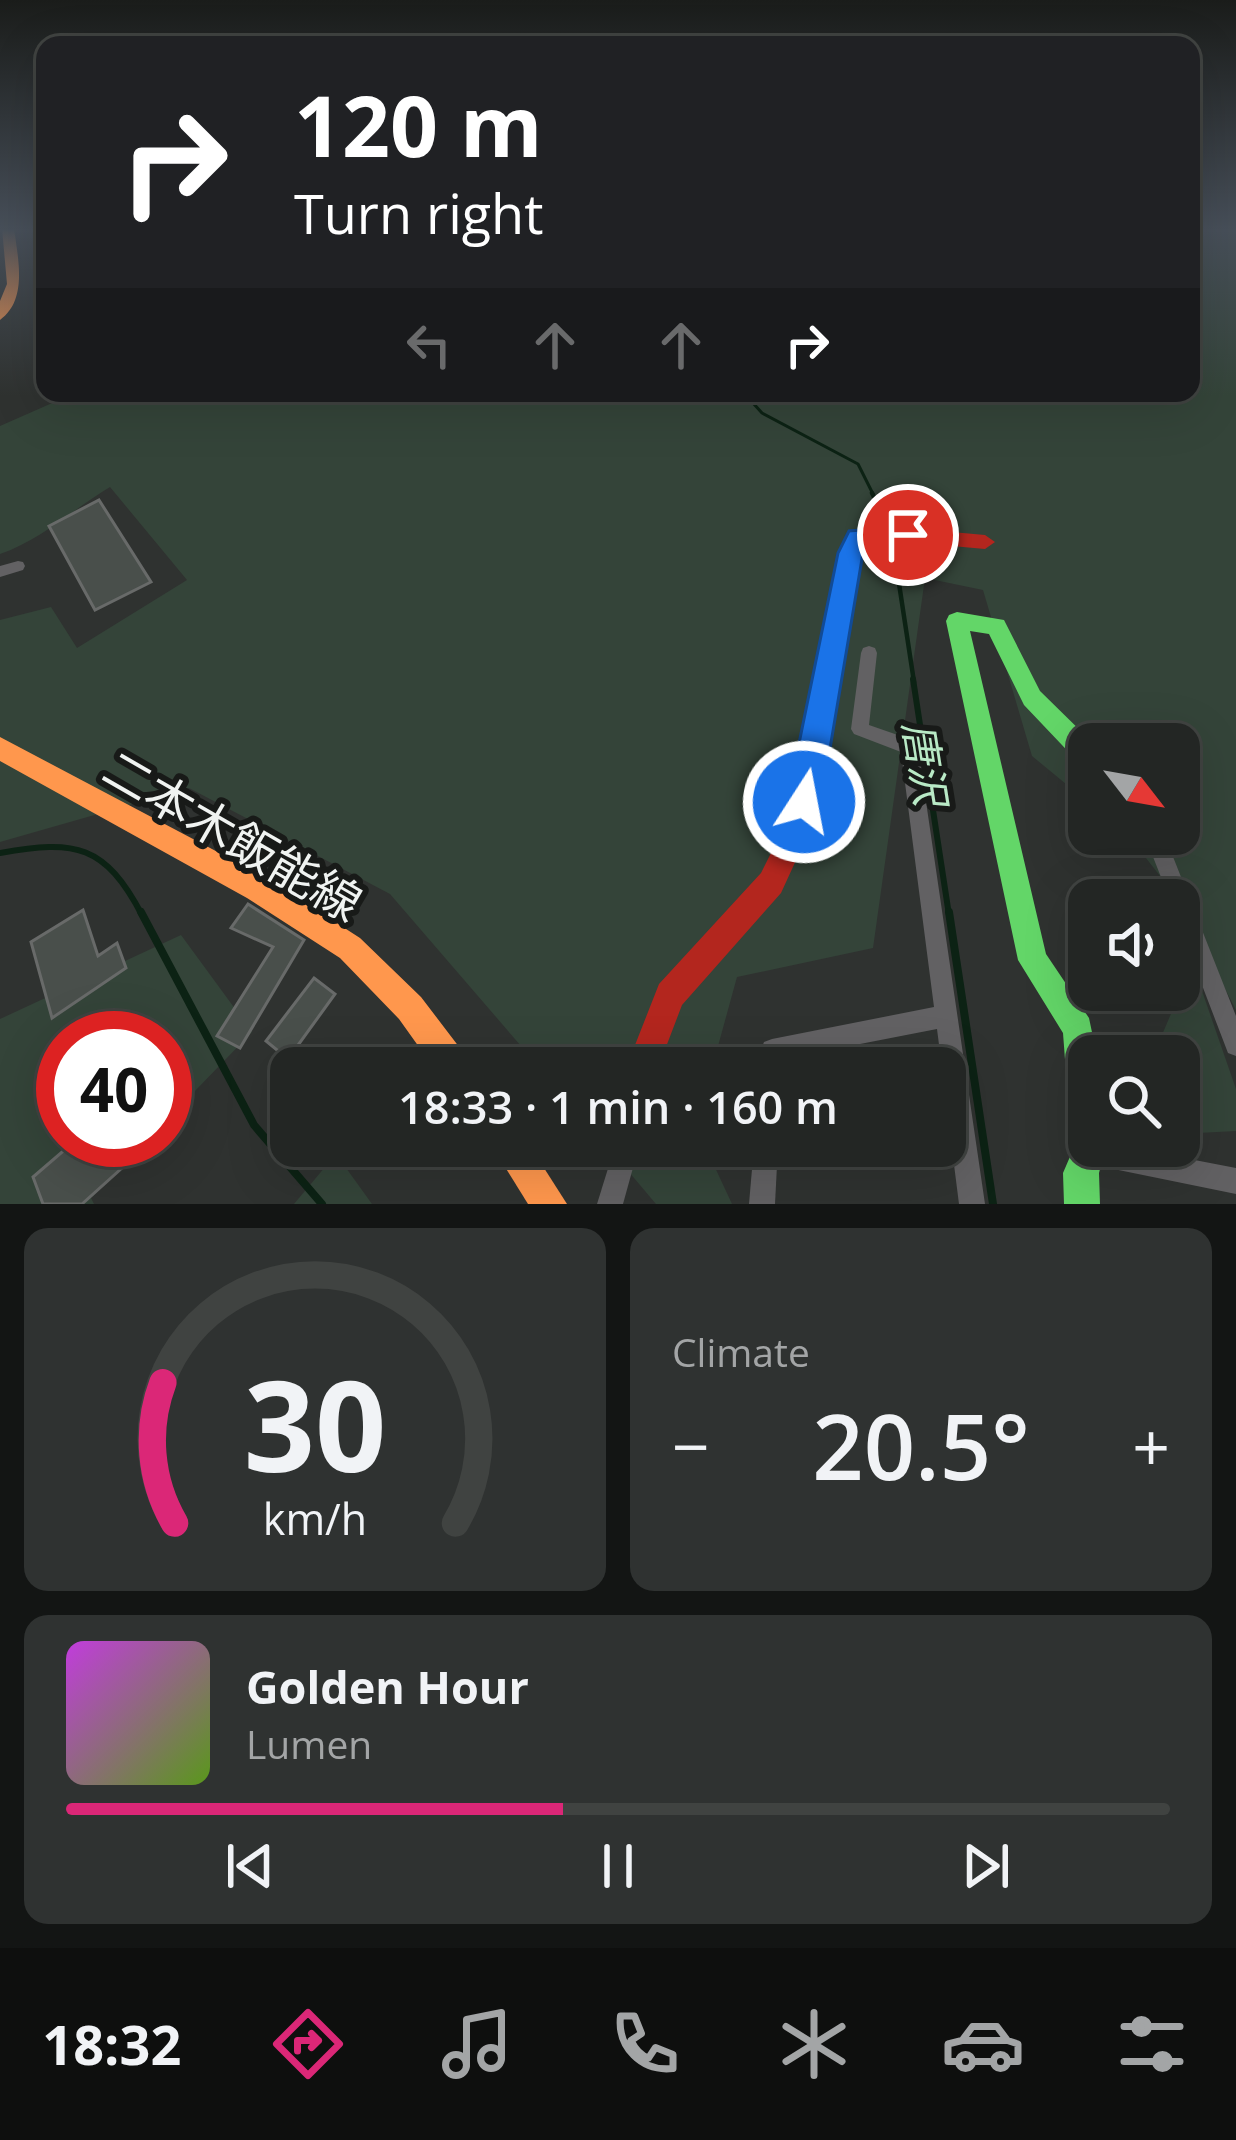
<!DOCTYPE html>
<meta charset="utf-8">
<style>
body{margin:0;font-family:"Open Sans","Noto Sans JP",sans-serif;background:#2f3231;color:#f1f3f6;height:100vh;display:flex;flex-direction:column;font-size:45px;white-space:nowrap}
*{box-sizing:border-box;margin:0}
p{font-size:39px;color:#a3a5a6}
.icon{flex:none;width:66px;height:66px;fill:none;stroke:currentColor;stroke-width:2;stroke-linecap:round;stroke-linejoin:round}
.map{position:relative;height:1204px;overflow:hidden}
.sheet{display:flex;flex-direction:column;gap:24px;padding:24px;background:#131514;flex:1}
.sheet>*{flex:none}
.guide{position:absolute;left:36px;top:36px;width:1164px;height:366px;border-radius:24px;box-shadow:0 12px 48px #0002,0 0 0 3px #404341;background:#202124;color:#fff;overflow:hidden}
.needle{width:78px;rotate:121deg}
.tools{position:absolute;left:1068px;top:723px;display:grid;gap:24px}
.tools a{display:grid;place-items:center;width:132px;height:132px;border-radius:24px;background:#232624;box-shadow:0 12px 48px #0002,0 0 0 3px #404341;font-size:60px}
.speed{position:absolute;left:36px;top:1011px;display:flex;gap:24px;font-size:60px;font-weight:700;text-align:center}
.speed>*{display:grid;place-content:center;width:156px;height:156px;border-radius:50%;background:#232624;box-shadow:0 12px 48px #0002,0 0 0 3px #404341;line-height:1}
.speed .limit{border:18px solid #d22;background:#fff;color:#111}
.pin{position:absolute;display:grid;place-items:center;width:102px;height:102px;color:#fff;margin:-51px;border:6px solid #fff;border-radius:50%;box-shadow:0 3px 12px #0007}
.me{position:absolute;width:132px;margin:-66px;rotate:11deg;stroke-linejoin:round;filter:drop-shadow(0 0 9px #0008)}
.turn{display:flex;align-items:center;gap:42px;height:252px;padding:0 60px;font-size:54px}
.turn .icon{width:156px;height:156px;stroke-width:2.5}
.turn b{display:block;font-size:84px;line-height:102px}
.lanes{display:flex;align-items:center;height:114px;padding:0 60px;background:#0003;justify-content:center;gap:60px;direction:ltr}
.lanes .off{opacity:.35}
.big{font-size:90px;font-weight:600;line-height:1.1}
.sheet .tile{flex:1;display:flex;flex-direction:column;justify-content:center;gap:18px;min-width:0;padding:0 42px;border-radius:24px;background:#2f3231}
.sheet .dial{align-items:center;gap:0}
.dial svg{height:312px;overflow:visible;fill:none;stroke:#404341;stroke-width:7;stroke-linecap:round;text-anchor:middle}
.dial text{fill:#f1f3f6;stroke:none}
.song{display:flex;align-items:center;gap:36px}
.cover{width:144px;height:144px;border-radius:18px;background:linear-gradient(135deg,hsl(290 70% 55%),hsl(90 70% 35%))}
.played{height:12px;border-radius:6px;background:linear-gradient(90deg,#db2777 45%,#404341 45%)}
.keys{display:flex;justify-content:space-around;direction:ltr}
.heat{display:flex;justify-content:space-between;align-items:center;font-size:66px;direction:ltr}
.sheet .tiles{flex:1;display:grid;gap:24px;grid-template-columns:1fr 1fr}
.tile:last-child{grid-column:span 2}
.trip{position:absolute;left:270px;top:1047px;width:696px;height:120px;border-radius:24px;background:#232624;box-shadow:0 12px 48px #0002,0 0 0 3px #404341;font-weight:600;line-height:120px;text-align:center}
.dock{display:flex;height:192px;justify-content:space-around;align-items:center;background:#0e0f0e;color:#a3a5a6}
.dock .icon{width:84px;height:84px}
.dock .current{color:#db2777}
.dock b{font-size:54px;color:#f1f3f6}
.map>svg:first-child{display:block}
.green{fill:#344439}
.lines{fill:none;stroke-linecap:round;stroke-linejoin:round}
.stream-far3{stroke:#0c2214;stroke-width:3}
.stream-far2{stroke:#0c2214;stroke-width:4.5}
.stream-far1{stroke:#0c2214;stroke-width:6}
.stream{stroke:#0c2214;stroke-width:8}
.building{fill:#494f4b;stroke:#686a69;stroke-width:3}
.street{fill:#626163;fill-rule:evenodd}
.fast{fill:#63d668;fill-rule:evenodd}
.slow{fill:#ff974d;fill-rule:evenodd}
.jam{fill:#b3261e;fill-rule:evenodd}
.route{fill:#1a73e8;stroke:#114b97;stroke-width:3}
.labels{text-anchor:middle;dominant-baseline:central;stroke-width:12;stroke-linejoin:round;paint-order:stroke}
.water-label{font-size:42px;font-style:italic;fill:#b9eac6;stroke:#181a18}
.near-street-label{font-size:48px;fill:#f0f3f1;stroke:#181a18}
</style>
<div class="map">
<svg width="1236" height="1204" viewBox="0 0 1236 1204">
<rect width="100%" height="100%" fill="#2f3230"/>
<g class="green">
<path d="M 1191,228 L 1236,228 L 1236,1010 L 1179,900 L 1127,834 L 1179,834 L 1179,744 L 1089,744 L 1089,803 L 1032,756 L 983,590 L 925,578 L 873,948 L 737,977 L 712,1068 L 540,1068 L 390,894 L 189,788 L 0,842 L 0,620 L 51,607 L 77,648 L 187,580 L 110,487 C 72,510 41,540 0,554 L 0,426 L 75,393 L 1191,393 Z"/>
<polygon points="181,935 252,1032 165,1122 165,1038 63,1038 63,1140 147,1140 91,1198 94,1204 0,1204 0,1019"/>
<polygon points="1201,988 1236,1089 1236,1131 1179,1134 1179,1056 1153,1056 1173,1009"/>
<polygon points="607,1146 705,1146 732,1204 656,1204"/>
<polygon points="336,1154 372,1204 294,1204"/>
</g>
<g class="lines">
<polyline class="stream-far3" points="744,393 762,413 858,464 874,496"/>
<polyline class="stream-far2" points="872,493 891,531 914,682"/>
<g class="stream-far1">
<polyline points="913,679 949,915"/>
<path d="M 0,853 C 76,839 105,845 142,915"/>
</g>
<g class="stream">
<polyline points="141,912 254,1125 322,1204"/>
<polyline points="949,912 993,1204"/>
</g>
</g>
<g class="building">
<polygon points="99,500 151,582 95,610 49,526"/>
<polygon points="248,904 304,940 240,1048 217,1036 273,947 231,928"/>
<polygon points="83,910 98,956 117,943 126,968 52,1018 31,942"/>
<polygon points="314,978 335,994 288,1059 266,1041"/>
<polygon points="165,1068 186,1110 165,1129"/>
<polygon points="76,1140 153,1140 82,1204 43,1204 33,1177"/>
</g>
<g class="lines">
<g class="street">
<polygon points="18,561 23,562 25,566 23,570 0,577 0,566"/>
<polygon points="869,646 875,648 877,653 869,725 915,741 918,747 985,1204 959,1204 945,1094 945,1068 942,1068 937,1029 783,1059 783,1068 759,1068 761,1050 764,1042 772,1039 934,1007 901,752 854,734 851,729 861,653 863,648"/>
<polygon points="1144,834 1164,834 1236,1016 1236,1056 1228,1053 1179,925 1179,900 1170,900"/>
<polygon points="1089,1140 1089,1146 1122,1146 1236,1168 1236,1194 1089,1164 1080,1161 1077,1152 1080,1143"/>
<polygon points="615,1146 639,1146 623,1204 597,1204"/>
<polygon points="754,1146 778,1146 775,1204 749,1204"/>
</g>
<polygon class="fast" points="957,612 1004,620 1040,691 1094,744 1089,744 1089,767 1080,764 1024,705 989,634 970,631 1046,954 1089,1018 1097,1056 1089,1056 1089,1146 1106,1146 1099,1173 1100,1204 1064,1204 1063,1173 1072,1152 1063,1033 1018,960 946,621 949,615"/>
<g class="slow">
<path d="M 2,228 L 14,228 C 18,259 28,300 0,320 L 0,301 L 7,284 Z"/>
<polygon points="0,737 267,878 360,938 421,997 466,1056 470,1068 434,1068 399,1019 340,958 247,898 0,761"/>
<polygon points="492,1146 530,1146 567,1204 528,1204"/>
</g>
<polygon class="jam" points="885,526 985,535 995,542 985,549 885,540 865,543 860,553 809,832 781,893 682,1005 658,1068 626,1068 659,984 761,873 783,829 840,553 851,532"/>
</g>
<linearGradient id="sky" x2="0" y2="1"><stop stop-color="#1a1c1a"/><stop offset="0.58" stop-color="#474f59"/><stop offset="1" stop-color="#474f59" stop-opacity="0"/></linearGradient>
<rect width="1236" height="396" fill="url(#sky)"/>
<polygon class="route" points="908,526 921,535 917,541 867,546 863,553 821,802 816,814 804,818 792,814 787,802 838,553 849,531"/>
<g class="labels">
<g class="water-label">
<text transform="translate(926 763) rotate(81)">唐沢</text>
</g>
<g class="near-street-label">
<text transform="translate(233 835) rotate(30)">二本木飯能線</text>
</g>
</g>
</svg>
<div class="tools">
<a><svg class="needle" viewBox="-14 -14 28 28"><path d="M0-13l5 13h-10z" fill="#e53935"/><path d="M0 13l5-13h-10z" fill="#a3a5a6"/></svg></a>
<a><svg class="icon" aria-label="sound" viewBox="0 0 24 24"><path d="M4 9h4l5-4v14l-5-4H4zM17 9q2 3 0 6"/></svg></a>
<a><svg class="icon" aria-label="search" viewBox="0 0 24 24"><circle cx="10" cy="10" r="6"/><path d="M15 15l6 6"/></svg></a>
</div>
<div class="speed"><div class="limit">40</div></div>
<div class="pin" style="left:908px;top:535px;background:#d93025"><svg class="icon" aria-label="arrive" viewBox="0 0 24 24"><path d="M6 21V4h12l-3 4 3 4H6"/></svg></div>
<svg class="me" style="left:804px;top:802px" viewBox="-20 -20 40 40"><circle r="17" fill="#1a73e8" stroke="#fff" stroke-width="3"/><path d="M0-11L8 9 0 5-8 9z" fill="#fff"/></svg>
<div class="trip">18:33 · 1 min · 160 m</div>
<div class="guide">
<div class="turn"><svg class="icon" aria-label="right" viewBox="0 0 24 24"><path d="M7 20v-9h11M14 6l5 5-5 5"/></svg><div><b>120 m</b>Turn right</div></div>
<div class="lanes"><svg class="icon off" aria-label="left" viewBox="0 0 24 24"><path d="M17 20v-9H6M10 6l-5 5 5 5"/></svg><svg class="icon off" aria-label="ahead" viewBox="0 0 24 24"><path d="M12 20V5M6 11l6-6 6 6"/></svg><svg class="icon off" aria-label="ahead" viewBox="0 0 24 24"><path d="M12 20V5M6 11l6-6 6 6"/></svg><svg class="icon" aria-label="right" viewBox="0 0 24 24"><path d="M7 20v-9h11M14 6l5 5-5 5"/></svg></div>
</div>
</div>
<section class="sheet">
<div class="tiles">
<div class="tile dial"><svg viewBox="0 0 100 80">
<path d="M14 69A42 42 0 1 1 86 69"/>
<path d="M14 69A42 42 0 0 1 11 33" stroke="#db2777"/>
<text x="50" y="56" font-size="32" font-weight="700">30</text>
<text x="50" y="72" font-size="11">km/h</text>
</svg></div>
<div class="tile"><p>Climate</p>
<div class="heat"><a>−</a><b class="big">20.5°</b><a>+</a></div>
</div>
<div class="tile">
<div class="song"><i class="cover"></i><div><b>Golden Hour</b><p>Lumen</p></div></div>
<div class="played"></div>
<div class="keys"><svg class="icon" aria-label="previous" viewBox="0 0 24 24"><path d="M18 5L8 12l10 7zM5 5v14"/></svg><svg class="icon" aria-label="pause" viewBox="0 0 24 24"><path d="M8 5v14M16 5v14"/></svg><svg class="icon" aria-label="next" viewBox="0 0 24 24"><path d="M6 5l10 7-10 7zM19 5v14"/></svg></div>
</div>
</div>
</section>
<nav class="dock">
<b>18:32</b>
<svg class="icon current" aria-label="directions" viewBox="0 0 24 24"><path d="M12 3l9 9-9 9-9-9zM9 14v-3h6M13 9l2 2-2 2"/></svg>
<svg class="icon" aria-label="music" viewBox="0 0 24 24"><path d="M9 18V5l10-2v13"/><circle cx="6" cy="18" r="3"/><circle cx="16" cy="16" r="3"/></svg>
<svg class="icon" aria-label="phone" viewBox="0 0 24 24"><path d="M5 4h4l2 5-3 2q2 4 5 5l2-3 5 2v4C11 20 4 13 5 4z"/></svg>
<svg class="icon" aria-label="climate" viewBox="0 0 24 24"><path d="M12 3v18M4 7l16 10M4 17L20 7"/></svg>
<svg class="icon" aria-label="car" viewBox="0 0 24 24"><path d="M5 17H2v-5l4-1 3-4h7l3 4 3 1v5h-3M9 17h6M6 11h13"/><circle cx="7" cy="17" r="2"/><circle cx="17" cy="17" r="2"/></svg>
<svg class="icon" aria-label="filters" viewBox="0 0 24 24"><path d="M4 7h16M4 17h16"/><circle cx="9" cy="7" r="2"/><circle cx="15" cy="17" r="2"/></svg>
</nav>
